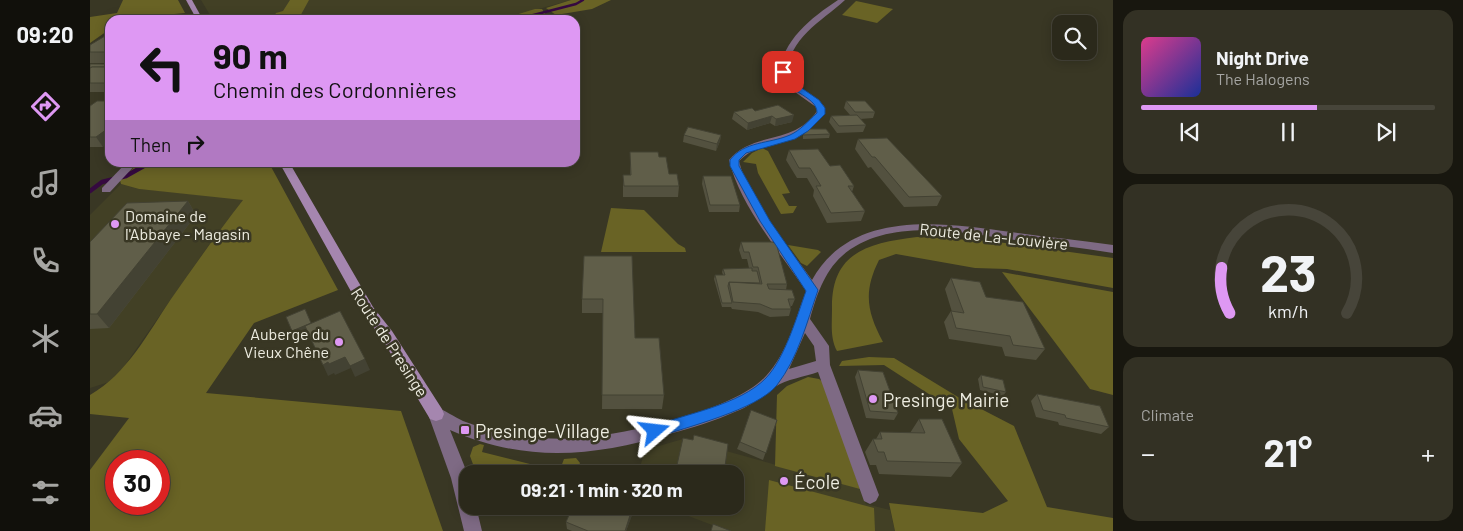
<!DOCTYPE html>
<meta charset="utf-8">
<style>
body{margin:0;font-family:Barlow,sans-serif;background:#333124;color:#f1f3f6;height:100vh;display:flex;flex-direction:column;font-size:19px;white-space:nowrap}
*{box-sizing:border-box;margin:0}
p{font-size:16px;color:#a6a6a3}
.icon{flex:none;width:28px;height:28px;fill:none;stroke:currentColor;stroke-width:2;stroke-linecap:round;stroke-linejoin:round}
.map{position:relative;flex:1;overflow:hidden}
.details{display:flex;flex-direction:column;gap:10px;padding:10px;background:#18170f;width:350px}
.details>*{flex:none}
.banner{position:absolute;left:15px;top:15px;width:475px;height:152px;border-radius:15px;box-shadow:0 2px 12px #0003,0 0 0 1px #47453a;background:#de98f3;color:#111;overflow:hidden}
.tools{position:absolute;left:962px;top:15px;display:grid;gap:10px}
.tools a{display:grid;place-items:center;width:45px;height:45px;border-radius:10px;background:#2b291b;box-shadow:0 2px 12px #0003,0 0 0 1px #47453a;font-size:25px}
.speed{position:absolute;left:15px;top:450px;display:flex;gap:10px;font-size:25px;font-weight:700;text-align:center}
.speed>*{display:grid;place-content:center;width:65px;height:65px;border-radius:50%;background:#2b291b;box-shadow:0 2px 12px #0003,0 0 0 1px #47453a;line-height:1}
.speed .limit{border:8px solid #d22;background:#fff;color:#111}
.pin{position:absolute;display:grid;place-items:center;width:42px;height:42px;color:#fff;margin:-21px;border-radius:10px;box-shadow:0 2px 8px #0006}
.me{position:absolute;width:55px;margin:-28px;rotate:73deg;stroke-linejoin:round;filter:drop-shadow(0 0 4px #0008)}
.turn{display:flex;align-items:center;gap:18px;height:105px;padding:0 25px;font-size:22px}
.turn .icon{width:65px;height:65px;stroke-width:2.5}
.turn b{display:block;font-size:35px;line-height:42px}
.then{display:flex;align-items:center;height:48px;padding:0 25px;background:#0003;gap:10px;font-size:19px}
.big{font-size:38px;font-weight:700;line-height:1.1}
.details .tile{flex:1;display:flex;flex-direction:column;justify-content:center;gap:8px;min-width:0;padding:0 18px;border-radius:15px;background:#333124}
.details .dial{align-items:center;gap:0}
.dial svg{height:130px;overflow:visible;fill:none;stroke:#47453a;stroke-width:7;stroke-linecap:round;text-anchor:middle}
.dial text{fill:#f1f3f6;stroke:none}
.song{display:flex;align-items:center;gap:15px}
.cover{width:60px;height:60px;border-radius:8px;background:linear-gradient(135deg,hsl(330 70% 55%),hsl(230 70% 35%))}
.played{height:5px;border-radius:2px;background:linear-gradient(90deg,#de98f3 60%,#47453a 60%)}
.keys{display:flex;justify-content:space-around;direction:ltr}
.heat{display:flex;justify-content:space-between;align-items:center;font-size:28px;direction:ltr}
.trip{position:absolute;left:369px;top:465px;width:285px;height:50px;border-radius:15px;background:#2b291b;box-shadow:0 2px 12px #0003,0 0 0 1px #47453a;font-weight:700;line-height:50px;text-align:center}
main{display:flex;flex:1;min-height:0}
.tabs{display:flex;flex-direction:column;width:90px;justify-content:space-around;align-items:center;background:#11100b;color:#a6a6a3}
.tabs .icon{width:35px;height:35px}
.tabs .current{color:#de98f3}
.tabs b{font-size:22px;color:#f1f3f6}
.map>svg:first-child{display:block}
.built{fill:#424025}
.green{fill:#696325;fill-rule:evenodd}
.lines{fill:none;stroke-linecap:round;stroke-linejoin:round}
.stream-far1{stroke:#350940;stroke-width:2.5}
.stream{stroke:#350940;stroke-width:4.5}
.street{fill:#7e6a84;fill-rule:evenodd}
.secondary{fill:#a586af;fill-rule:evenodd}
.wall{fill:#53513f}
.shaded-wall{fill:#434233}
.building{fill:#605e49;stroke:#434233}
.route{fill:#1a73e8;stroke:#114b97}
.poi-dot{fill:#de98f3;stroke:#393724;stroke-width:2}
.labels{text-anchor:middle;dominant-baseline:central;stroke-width:5;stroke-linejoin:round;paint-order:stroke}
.poi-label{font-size:16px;fill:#edece0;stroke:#393724;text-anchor:start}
.street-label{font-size:16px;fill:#edece0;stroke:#393724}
.near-poi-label{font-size:19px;fill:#edece0;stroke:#393724;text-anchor:start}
</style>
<main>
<nav class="tabs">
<b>09:20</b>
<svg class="icon current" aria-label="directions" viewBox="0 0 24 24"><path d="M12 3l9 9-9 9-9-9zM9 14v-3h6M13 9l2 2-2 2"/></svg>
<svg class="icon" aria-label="music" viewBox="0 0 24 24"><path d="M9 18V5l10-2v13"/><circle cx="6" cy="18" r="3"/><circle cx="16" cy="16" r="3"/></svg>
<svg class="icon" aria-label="phone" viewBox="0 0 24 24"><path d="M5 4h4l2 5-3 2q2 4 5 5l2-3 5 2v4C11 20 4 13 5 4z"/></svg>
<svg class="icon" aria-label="climate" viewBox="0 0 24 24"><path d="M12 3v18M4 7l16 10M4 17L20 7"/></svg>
<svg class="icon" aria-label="car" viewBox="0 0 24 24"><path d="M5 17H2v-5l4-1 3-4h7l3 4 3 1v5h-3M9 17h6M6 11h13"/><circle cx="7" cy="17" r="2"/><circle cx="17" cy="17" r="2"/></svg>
<svg class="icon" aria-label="filters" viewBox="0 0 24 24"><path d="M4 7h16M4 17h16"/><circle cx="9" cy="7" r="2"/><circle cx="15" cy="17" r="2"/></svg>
</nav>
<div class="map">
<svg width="1023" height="531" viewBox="0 0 1023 531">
<rect width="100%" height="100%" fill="#393724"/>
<g class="built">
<polygon points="111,0 481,0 409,20 123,20"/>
<polygon points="31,184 49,189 154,199 121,242 33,368 19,382 0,388 0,215"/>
<polygon points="593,439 769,488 776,504 800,510 805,531 638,531 572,506 645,506 645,474 548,474 555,450"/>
</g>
<g class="green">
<polygon points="33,0 88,0 95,13 20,20 20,29 0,43 0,17 27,13"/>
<polygon points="200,0 219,0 208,20 182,20 186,13 193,11"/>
<polygon points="481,0 521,0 502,9 466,15 456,8"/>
<polygon points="766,1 771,2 803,9 787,23 752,15"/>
<polygon points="445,9 452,9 456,15 438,20 409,20"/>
<polygon points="672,148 678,151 700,193 692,194 699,206 707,206 703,213 691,214 668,173 666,164 653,162 662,153"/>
<path d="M 49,163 L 179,163 L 248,290 L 164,323 L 116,393 L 311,411 L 353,531 L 0,531 L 0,470 L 39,418 L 0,414 L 0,395 C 37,374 58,333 81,299 C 105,265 128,232 153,200 L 49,189 L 31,184 L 30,180 ZM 26,461 L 69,461 L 69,504 L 26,504 Z"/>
<polygon points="521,208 554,210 588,244 595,248 596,252 511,252"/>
<path d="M 827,237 L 900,241 L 1023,258 L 1023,288 L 917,269 L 885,268 L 806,254 L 789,260 C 773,292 777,312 793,342 L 747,351 C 740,338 742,324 742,309 C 741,252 778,243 827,237 Z"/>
<polygon points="698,245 728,250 731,252 717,266 711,263"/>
<polygon points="912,272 1023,292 1023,395 1000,389"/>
<polygon points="779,357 804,358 868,397 924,426 957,507 1023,518 1023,531 805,531 799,503 893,513 918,501 869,439 862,409 794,365 749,366 752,361"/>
<polygon points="718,377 729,379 734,383 770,489 685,466 687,395 697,386"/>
<polygon points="390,444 394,445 392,452 440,464 407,474 392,474 389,466 384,467 380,456 383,447"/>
<polygon points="486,458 490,463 485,474 455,474 446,465 471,467 474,459"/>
<polygon points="679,480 784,508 785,531 675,531"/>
</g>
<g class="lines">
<polyline class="stream-far1" points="424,20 486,4 493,0"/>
<polyline class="stream" points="0,191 12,182 36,176 61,162"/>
<g class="street">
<path d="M 748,0 L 755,0 C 730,23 699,37 697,75 L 704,83 L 734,106 L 735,111 C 711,151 678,133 649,161 C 660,205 696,243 722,280 C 762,208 853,223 921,232 C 955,237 989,240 1023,245 L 1023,253 C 990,248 958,244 925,240 C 871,233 798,216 752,256 C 734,272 726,297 720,319 L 739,346 L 740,365 L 789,495 L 786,501 L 780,504 L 774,501 L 728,372 C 715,377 696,379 685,387 C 672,396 662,405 647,411 C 625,421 602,428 579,434 C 503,457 435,463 360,430 L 378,475 L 378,506 L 386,506 L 392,531 L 374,531 L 361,478 L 338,414 L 340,409 L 346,407 C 355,410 364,417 373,421 C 391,428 412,433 431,436 C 454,439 477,440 499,437 C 545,432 645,410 676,376 C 698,352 705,320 716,291 C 690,252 650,206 639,160 C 663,131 705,145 727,111 L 726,107 L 698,87 L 689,75 C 692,40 721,18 748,0 ZM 715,333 L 724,346 L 726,361 L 699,369 Z"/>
<polygon points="37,162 48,162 20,192 12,192 12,188"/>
</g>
<g class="secondary">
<polygon points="96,0 102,0 113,20 107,20"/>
<polygon points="189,162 199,162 283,307 302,331 352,409 354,414 352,419 346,421 340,419 292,339 273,313"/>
</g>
</g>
<g class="wall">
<polygon points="20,37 20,63 0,63 0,45"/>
<rect x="0" y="64" width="20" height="28"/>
<polygon points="756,101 785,112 783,118 770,119 776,125 773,132 747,133 739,122 741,116 760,115 754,108"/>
<polygon points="0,106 13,147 0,147"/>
<polygon points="665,111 702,122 685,126 680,123 657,130 642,119 644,112"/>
<polygon points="740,134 739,138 713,139 713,135"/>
<polygon points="594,135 631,135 630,141 626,151 593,142"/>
<polygon points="768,139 852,196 847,206 814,207 781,167 778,168 765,149"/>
<polygon points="699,150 740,166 764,186 762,192 775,211 771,221 737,223 723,196 724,190 717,178 707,178 696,160"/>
<polygon points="540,152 569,157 579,174 589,186 588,197 533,197 533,175 540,175"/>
<polygon points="613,176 650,205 649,212 619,212 612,184"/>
<polygon points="98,201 106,215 19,328 0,329 0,242"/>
<polygon points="651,242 697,284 696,290 705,299 702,306 701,306 701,309 699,316 680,317 668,312 642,309 641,307 632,307 624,279 625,275 633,275 632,272 633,269 659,268 657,259 652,259 649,250"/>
<polygon points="494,256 545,338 574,395 572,409 512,409 513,313 492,313 492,299"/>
<polygon points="861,278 896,297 955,349 946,360 915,356 912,347 859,339 854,322 861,311 862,312 855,289"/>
<polygon points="768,370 808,413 804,420 776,418 765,377"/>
<polygon points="891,375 916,392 913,396 890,390 888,379"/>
<polygon points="947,394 1019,427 1011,434 969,425 968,422 946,417 941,401"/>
<polygon points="829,419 872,463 861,477 789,474 786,465 780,465 775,452 783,439 786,439 790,432 820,433"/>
<polygon points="687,420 673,460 647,449 650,442"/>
<polygon points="483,506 545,506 536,531 482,531 477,529 476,522"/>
</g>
<g class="shaded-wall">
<polygon points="704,115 702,122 685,126 686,119"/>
<polygon points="682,116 680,123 657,130 658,123"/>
<polygon points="20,127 20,142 13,147 6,137"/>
<polygon points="631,135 630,141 626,151 627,144"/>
<polygon points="98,201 106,215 19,328 7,314"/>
<polygon points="221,323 223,326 204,334 202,331"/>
<polygon points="255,357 261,368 245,375 244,373 238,376 233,365 238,362"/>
<polygon points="275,359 280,370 265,377 260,366"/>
<polygon points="543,506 545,506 545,508 536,531 535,531"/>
</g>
<g class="building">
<polygon points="15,36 20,37 20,52 0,52 0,45"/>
<polygon points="0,64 20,64 20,67 2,67 0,68"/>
<polygon points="2,67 20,67 20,69 17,71 20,71 20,83 0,83 0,68"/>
<polygon points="7,101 20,101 20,127 6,137 0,137 0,106"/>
<polygon points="756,101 775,101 785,112 765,112"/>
<polygon points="688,105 704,115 686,119 682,116 658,123 644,112 662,108 665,111"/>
<polygon points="767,115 776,125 749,126 741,116"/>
<polygon points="598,127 631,135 627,144 594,135"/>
<polygon points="719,129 736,129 740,134 713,135"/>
<polygon points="797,138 852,196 819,197 785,157 782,157 768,139"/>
<polygon points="728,149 740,166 750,165 764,186 758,186 775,211 741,213 726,186 731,186 720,168 709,168 699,150"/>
<polygon points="540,152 568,152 569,157 576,157 579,174 587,174 589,186 534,186 533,175 541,175"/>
<polygon points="613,176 641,176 650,205 620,205"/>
<polygon points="98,201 7,314 0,314 0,242 37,203"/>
<polygon points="651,242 683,242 687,246 697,284 677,284 679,289 702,290 705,299 698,299 701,309 682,309 670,304 643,302 639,282 672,284 668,267 663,267 659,252 654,252"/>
<polygon points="494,256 542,256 545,338 569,338 574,395 512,395 513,299 492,299"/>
<polygon points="662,268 662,271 667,271 670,283 639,282 638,286 642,303 632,303 625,275 635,275 633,269"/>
<polygon points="861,278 890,282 896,297 933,302 955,349 923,345 920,336 866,328 861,311 874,313"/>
<polygon points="215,309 221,323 202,331 196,317"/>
<polygon points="250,311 275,359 260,366 255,357 239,364 238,362 233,365 215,326"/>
<polygon points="768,370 793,372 808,413 780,411"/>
<polygon points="891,375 913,380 916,392 893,387"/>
<polygon points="947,394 1010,406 1019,427 976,418 975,415 953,410"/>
<polygon points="661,410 687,420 676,453 650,442"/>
<polygon points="829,419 852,419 872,463 797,461 794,452 788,452 783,439 792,439 790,432 835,433"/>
<polygon points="604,435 638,444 634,474 585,474 593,438 603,440"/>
<polygon points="483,506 543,506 535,531 498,531 476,522"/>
<polygon points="623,524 641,531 621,531"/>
</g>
<path class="route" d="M 690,70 L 695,70 L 700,80 L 729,100 L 735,108 L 735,114 L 718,131 L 705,139 L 656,153 L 649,160 L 649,166 L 680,221 L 728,290 C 717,322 708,358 687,385 C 667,410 596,427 565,438 L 560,436 L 558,431 L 560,427 C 595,414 650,405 676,378 C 695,358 707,316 716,291 L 670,221 L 640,166 L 640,160 C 654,141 679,144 700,135 C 711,130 718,121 727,113 C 728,95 690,91 690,70 Z"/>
<g class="poi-dot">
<circle cx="25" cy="224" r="5"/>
<circle cx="249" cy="342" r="5"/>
<circle cx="783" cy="399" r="5"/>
<rect x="370" y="425" width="10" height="10" rx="2.5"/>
<circle cx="694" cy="481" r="5"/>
</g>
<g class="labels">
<g class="poi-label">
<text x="35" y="215">Domaine de<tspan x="35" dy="18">l'Abbaye - Magasin</tspan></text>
<text x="239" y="333" text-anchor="end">Auberge du<tspan x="239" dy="18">Vieux Chêne</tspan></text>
</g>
<g class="street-label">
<text transform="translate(904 236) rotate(6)">Route de La-Louvière</text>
<text transform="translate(300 342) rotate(57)">Route de Presinge</text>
</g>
<g class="near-poi-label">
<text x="793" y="399">Presinge Mairie</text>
<text x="385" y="430">Presinge-Village</text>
<text x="704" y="481">École</text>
</g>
</g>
</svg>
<div class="tools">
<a><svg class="icon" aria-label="search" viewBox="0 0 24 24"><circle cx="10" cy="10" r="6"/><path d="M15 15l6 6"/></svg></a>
</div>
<div class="speed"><div class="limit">30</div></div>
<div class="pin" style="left:693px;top:72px;background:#d93025"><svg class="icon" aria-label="arrive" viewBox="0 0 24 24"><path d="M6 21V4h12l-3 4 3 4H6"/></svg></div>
<svg class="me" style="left:565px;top:431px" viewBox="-20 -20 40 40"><path d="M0-17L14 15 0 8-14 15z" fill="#1a73e8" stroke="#fff" stroke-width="4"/></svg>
<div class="trip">09:21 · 1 min · 320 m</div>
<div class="banner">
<div class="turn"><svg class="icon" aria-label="left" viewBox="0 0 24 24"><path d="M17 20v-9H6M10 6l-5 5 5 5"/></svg><div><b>90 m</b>Chemin des Cordonnières</div></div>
<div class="then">Then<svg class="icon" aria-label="right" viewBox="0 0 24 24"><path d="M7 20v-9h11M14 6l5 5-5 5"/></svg></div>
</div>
</div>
<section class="details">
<div class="tile">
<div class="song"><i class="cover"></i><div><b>Night Drive</b><p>The Halogens</p></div></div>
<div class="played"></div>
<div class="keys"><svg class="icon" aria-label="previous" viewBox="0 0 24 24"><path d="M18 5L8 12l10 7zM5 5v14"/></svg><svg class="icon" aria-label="pause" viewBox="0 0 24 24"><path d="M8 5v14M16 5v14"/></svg><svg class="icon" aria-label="next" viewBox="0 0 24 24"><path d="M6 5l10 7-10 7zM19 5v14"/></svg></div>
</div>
<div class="tile dial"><svg viewBox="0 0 100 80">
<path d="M14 69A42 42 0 1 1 86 69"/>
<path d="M14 69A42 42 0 0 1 9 41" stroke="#de98f3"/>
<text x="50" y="56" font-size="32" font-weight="700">23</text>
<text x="50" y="72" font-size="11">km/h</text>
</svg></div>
<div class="tile"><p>Climate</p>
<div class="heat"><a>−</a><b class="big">21°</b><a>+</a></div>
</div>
</section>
</main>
